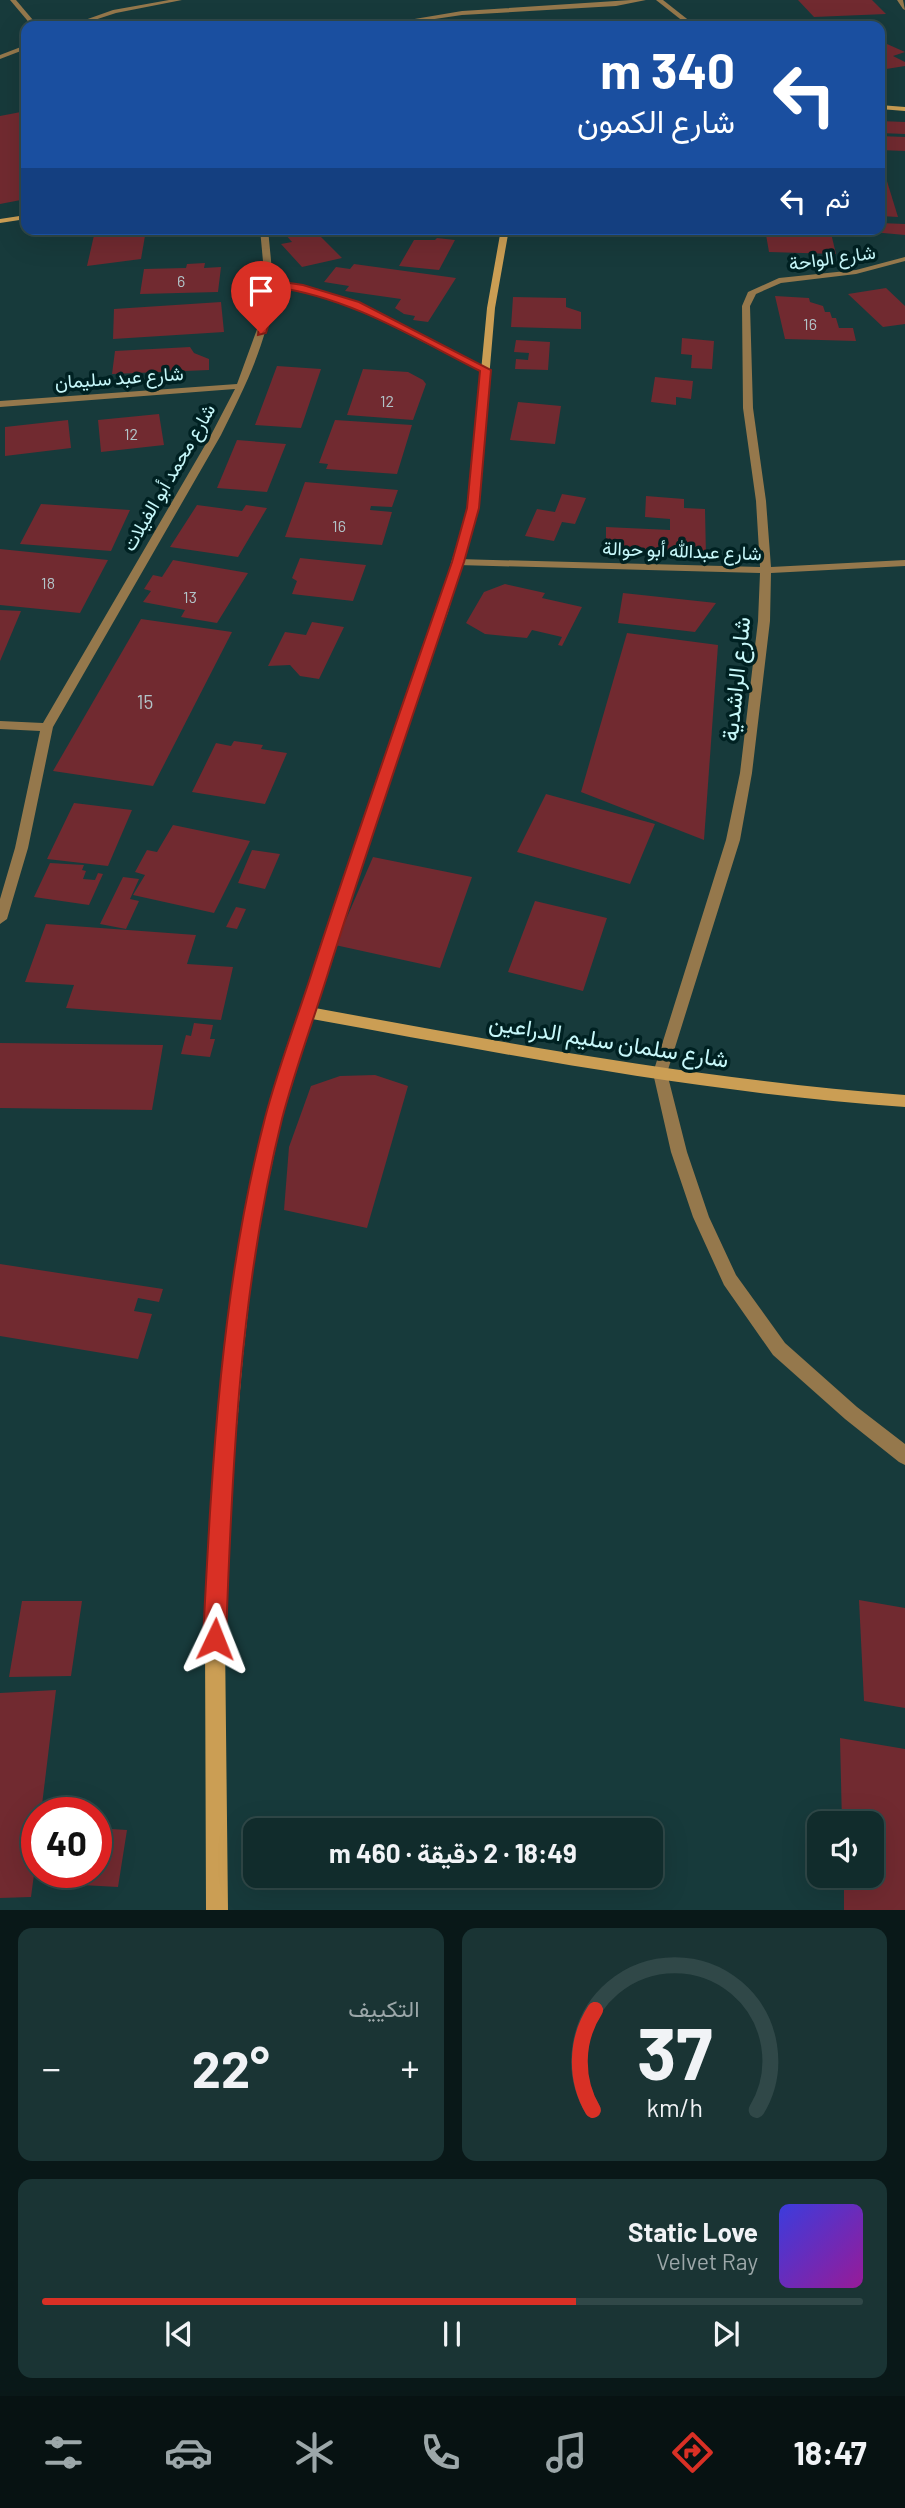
<!DOCTYPE html>
<html lang="ar">
<meta charset="utf-8">
<style>
body{margin:0;font-family:Barlow,Vazirmatn,sans-serif;background:#1a3434;color:#f1f3f6;direction:rtl;height:100vh;display:flex;flex-direction:column;font-size:26px;white-space:nowrap}
*{box-sizing:border-box;margin:0}
p{font-size:23px;color:#9ca7a9}
.icon{flex:none;width:38px;height:38px;fill:none;stroke:currentColor;stroke-width:2;stroke-linecap:round;stroke-linejoin:round}
.map{position:relative;height:1910px;overflow:hidden;direction:ltr}
.side{display:flex;flex-direction:column;gap:18px;padding:18px;background:#091818;flex:1}
.side>*{flex:none}
.guide{position:absolute;left:21px;top:21px;width:864px;height:214px;border-radius:14px;box-shadow:0 7px 28px #0002,0 0 0 2px #304848;direction:rtl;background:#1a4fa0;color:#fff;overflow:hidden}
.controls{position:absolute;left:807px;top:1811px;display:grid;gap:14px}
.controls a{display:grid;place-items:center;width:77px;height:77px;border-radius:14px;background:#112c2c;box-shadow:0 7px 28px #0002,0 0 0 2px #304848;font-size:35px}
.speed{position:absolute;left:21px;top:1797px;display:flex;gap:14px;font-size:35px;font-weight:700;text-align:center}
.speed>*{display:grid;place-content:center;width:91px;height:91px;border-radius:50%;background:#112c2c;box-shadow:0 7px 28px #0002,0 0 0 2px #304848;line-height:1}
.speed .limit{border:10px solid #d22;background:#fff;color:#111}
.pin{position:absolute;display:grid;place-items:center;width:60px;height:60px;color:#fff;margin:-72px -30px;border-radius:50% 50% 50% 0;rotate:-45deg;box-shadow:0 0 7px #0007}
.pin .icon{rotate:45deg}
.me{position:absolute;width:77px;margin:-38px;rotate:2deg;stroke-linejoin:round;filter:drop-shadow(0 0 5px #0008)}
.turn{display:flex;align-items:center;gap:24px;height:147px;padding:0 35px;font-size:32px}
.turn .icon{width:91px;height:91px;stroke-width:2.5}
.turn b{display:block;font-size:49px;line-height:60px}
.then{display:flex;align-items:center;height:66px;padding:0 35px;background:#0003;gap:14px;font-size:26px}
.big{font-size:52px;font-weight:700;line-height:1.1}
.side .widget{flex:1;display:flex;flex-direction:column;justify-content:center;gap:10px;min-width:0;padding:0 24px;border-radius:14px;background:#1a3434}
.side .dial{align-items:center;gap:0}
.dial svg{height:182px;overflow:visible;fill:none;stroke:#304848;stroke-width:7;stroke-linecap:round;text-anchor:middle}
.dial text{fill:#f1f3f6;stroke:none}
.song{display:flex;align-items:center;gap:21px}
.cover{width:84px;height:84px;border-radius:10px;background:linear-gradient(135deg,hsl(240 70% 55%),hsl(300 70% 35%))}
.played{height:7px;border-radius:4px;background:linear-gradient(90deg,#d93025 65%,#304848 65%)}
.keys{display:flex;justify-content:space-around;direction:ltr}
.heat{display:flex;justify-content:space-between;align-items:center;font-size:38px;direction:ltr}
.side .tiles{flex:1;display:grid;gap:18px;grid-template-columns:1fr 1fr}
.widget:last-child{grid-column:span 2}
.trip{position:absolute;left:243px;top:1818px;width:420px;height:70px;border-radius:14px;background:#112c2c;box-shadow:0 7px 28px #0002,0 0 0 2px #304848;font-weight:700;line-height:70px;text-align:center;direction:rtl}
.tab-bar{display:flex;height:112px;justify-content:space-around;align-items:center;background:#071212;color:#9ca7a9}
.tab-bar .icon{width:49px;height:49px}
.tab-bar .active{color:#d93025}
.tab-bar b{font-size:32px;color:#f1f3f6}
.map>svg:first-child{display:block}
.building{fill:#712a30}
.lines{fill:none;stroke-linecap:round;stroke-linejoin:round}
.street{fill:#95784c;fill-rule:evenodd}
.secondary{fill:#cb9e54;fill-rule:evenodd}
.route{fill:#d93025;stroke:#8d1f18;stroke-width:2}
.labels{text-anchor:middle;dominant-baseline:central;stroke-width:7;stroke-linejoin:round;paint-order:stroke}
.far-number-label{font-size:16px;fill:#b2c4c8}
.far-street-label{font-size:19px;fill:#c7f8fa;stroke:#002122}
.number-label{font-size:19px;fill:#b2c4c8}
.street-label{font-size:23px;fill:#c7f8fa;stroke:#002122}
</style>
<div class="map">
<svg width="905" height="1910" viewBox="0 0 905 1910">
<rect width="100%" height="100%" fill="#173a3b"/>
<g class="building">
<polygon points="798,0 872,0 886,14 814,17"/>
<polygon points="887,44 905,52 893,56 905,62 905,66 880,70 880,45"/>
<polygon points="26,111 26,199 0,204 0,116"/>
<polygon points="880,121 905,122 905,134 880,133"/>
<polygon points="880,136 905,137 905,151 880,150"/>
<polygon points="880,178 886,178 898,217 880,216"/>
<polygon points="880,223 905,224 905,235 861,231 880,229"/>
<polygon points="308,229 313,229 342,258 302,267 281,244 292,242 285,234"/>
<polygon points="765,229 830,229 836,254 769,252"/>
<polygon points="146,230 141,259 87,266 95,231"/>
<polygon points="437,238 455,240 439,270 399,266 414,240 435,240"/>
<polygon points="205,263 204,268 221,267 218,292 140,294 144,269 186,268 187,264"/>
<polygon points="354,264 456,278 428,322 413,320 415,316 404,314 395,308 401,299 345,291 349,286 324,282 336,267 350,269"/>
<polygon points="886,288 905,306 905,324 883,327 848,294"/>
<polygon points="775,296 809,298 810,302 823,306 825,312 830,312 832,318 836,318 839,328 853,328 856,341 785,339"/>
<polygon points="513,297 566,298 566,307 581,312 581,329 511,327"/>
<polygon points="221,302 224,332 113,339 114,309"/>
<polygon points="682,338 714,341 712,369 691,368 692,355 681,354"/>
<polygon points="516,340 550,342 548,370 515,369 516,359 528,360 529,353 514,352"/>
<polygon points="190,347 194,353 209,359 209,370 112,374 115,351"/>
<polygon points="277,366 321,369 301,428 255,425"/>
<polygon points="363,369 408,372 423,380 426,384 413,420 347,415"/>
<polygon points="655,377 693,381 691,399 676,397 676,405 651,402"/>
<polygon points="518,402 561,406 555,444 510,440"/>
<polygon points="159,414 164,445 101,452 98,420"/>
<polygon points="68,420 71,448 5,456 5,427"/>
<polygon points="335,420 412,425 397,474 326,469 328,464 319,463"/>
<polygon points="237,440 286,444 267,492 217,488"/>
<polygon points="305,482 398,490 392,507 371,506 370,510 392,512 382,545 285,537"/>
<polygon points="562,494 586,498 575,524 562,522 554,541 525,536 537,509 555,512"/>
<polygon points="646,496 684,499 684,508 705,509 706,557 606,551 606,527 670,530 670,519 645,517"/>
<polygon points="41,504 130,510 111,551 20,544"/>
<polygon points="197,505 242,511 246,505 267,508 238,557 170,547"/>
<polygon points="0,549 108,560 80,613 0,605"/>
<polygon points="300,558 366,565 353,601 292,594 297,581 292,578"/>
<polygon points="173,560 248,573 217,623 181,617 185,610 143,602 151,591 144,589 153,575 162,577"/>
<polygon points="505,584 545,593 542,598 582,607 562,646 558,645 562,637 532,630 527,638 485,634 466,623 484,592"/>
<polygon points="623,593 716,603 695,632 618,623"/>
<polygon points="0,610 21,611 0,661"/>
<polygon points="141,619 232,632 153,786 53,771"/>
<polygon points="312,622 344,627 319,679 300,676 290,665 268,666 285,632 306,635"/>
<polygon points="627,633 718,645 704,840 581,792"/>
<polygon points="234,741 263,745 261,749 287,753 265,804 192,792 216,743 231,746"/>
<polygon points="546,794 655,824 630,884 517,852"/>
<polygon points="74,803 132,810 108,866 47,859"/>
<polygon points="173,825 250,841 214,913 133,895 145,875 135,872 147,850 157,852"/>
<polygon points="252,850 280,854 265,889 238,883"/>
<polygon points="373,857 472,877 440,968 335,945"/>
<polygon points="50,863 84,865 82,870 86,871 83,879 95,880 98,873 103,874 89,905 34,897"/>
<polygon points="123,877 139,879 130,899 139,901 126,929 100,924"/>
<polygon points="535,901 607,918 583,991 508,972"/>
<polygon points="236,907 246,909 237,929 226,927"/>
<polygon points="46,924 196,935 187,964 233,967 221,1020 66,1008 74,985 25,982"/>
<polygon points="194,1023 213,1025 210,1039 215,1039 210,1057 181,1054 186,1035 191,1036"/>
<polygon points="0,1043 163,1045 152,1110 0,1108"/>
<polygon points="375,1075 408,1086 367,1228 284,1210 289,1147 311,1086 340,1076"/>
<polygon points="0,1264 163,1289 159,1302 138,1298 134,1311 152,1314 138,1359 0,1336"/>
<polygon points="859,1600 905,1608 905,1708 864,1701"/>
<polygon points="22,1601 82,1601 71,1676 9,1677"/>
<polygon points="56,1690 41,1813 37,1813 37,1852 31,1897 0,1898 0,1693"/>
<polygon points="840,1738 905,1749 905,1910 844,1910 844,1876 872,1876 872,1824 842,1824"/>
<polygon points="96,1828 127,1830 118,1887 63,1884 65,1872 96,1872"/>
</g>
<g class="lines">
<g class="street">
<polygon points="10,0 16,0 38,26 32,26"/>
<polygon points="169,0 182,0 116,13 76,26 68,26 113,10"/>
<polygon points="631,0 646,0 616,6 462,15 387,26 373,26 462,11"/>
<polygon points="656,0 663,0 696,26 689,26"/>
<polygon points="897,0 903,0 905,10 903,9"/>
<polygon points="26,45 26,49 0,59 0,55"/>
<path d="M 260,229 L 268,229 L 273,281 L 303,285 L 358,302 L 491,370 L 483,372 L 352,306 L 302,290 L 273,286 C 270,339 244,388 221,435 L 53,727 L 28,848 L 7,919 L 0,924 L 0,899 L 15,848 L 40,731 L 0,729 L 0,721 L 43,723 L 211,435 L 235,389 L 0,407 L 0,401 L 237,384 L 263,313 L 265,283 Z"/>
<polygon points="905,257 905,261 856,274 781,283 756,294 750,306 753,408 766,501 771,567 905,560 905,566 771,573 770,621 752,773 740,840 667,1073 687,1152 709,1217 736,1275 785,1343 857,1407 905,1444 905,1465 899,1462 845,1419 773,1355 724,1285 693,1217 671,1152 653,1073 726,840 740,773 758,621 760,573 458,565 453,562 458,559 760,567 756,501 743,408 742,306 748,292 779,278 856,270"/>
</g>
<g class="secondary">
<polygon points="880,105 905,107 905,111 880,109"/>
<polygon points="26,215 26,219 0,223 0,219"/>
<path d="M 501,229 L 509,229 L 495,308 L 478,508 L 448,612 L 405,732 L 315,1008 C 511,1044 706,1080 905,1095 L 905,1107 C 705,1093 509,1055 312,1019 L 282,1118 L 256,1239 L 243,1356 L 228,1529 L 225,1639 L 228,1910 L 206,1910 L 205,1639 L 210,1529 L 225,1356 L 240,1239 L 266,1118 L 285,1056 L 393,732 L 436,612 L 468,508 L 487,308 Z"/>
</g>
</g>
<path class="route" d="M 269,280 L 303,285 L 359,302 L 491,370 L 479,508 L 464,562 C 419,698 372,833 329,970 C 314,1019 295,1069 282,1119 C 240,1288 232,1465 226,1639 L 222,1647 L 215,1650 L 207,1647 L 203,1639 C 212,1465 221,1287 265,1118 C 278,1068 297,1019 313,969 C 357,833 405,698 452,562 L 467,508 L 480,371 C 413,337 349,297 274,287 L 272,313 L 266,333 L 258,335 L 265,283 Z"/>
<g class="labels">
<g class="far-number-label">
<text x="181" y="280">6</text>
<text x="810" y="323">16</text>
<text x="387" y="400">12</text>
<text x="131" y="433">12</text>
<text x="339" y="525">16</text>
<text x="48" y="582">18</text>
<text x="190" y="596">13</text>
</g>
<g class="far-street-label">
<text transform="translate(832 257) rotate(-8)">شارع الواحة</text>
<text transform="translate(119 377) rotate(-4)">شارع عبد سليمان</text>
<text transform="translate(168 477) rotate(-60)">شارع محمد أبو الفيلات</text>
<text transform="translate(682 550) rotate(2)">شارع عبدالله أبو حوالة</text>
</g>
<g class="number-label">
<text x="145" y="701">15</text>
</g>
<g class="street-label">
<text transform="translate(735 679) rotate(-84)">شارع الراشدية</text>
<text transform="translate(609 1040) rotate(9)">شارع سلمان سليم الدراعين</text>
</g>
</g>
</svg>
<div class="controls">
<a><svg class="icon" aria-label="sound" viewBox="0 0 24 24"><path d="M4 9h4l5-4v14l-5-4H4zM17 9q2 3 0 6"/></svg></a>
</div>
<div class="speed"><div class="limit">40</div></div>
<div class="pin" style="left:261px;top:333px;background:#d93025"><svg class="icon" aria-label="arrive" viewBox="0 0 24 24"><path d="M6 21V4h12l-3 4 3 4H6"/></svg></div>
<svg class="me" style="left:215px;top:1639px" viewBox="-20 -20 40 40"><path d="M0-17L14 15 0 8-14 15z" fill="#d93025" stroke="#fff" stroke-width="4"/></svg>
<div class="trip">18:49 · 2 دقيقة · 460 m</div>
<div class="guide">
<div class="turn"><svg class="icon" aria-label="left" viewBox="0 0 24 24"><path d="M17 20v-9H6M10 6l-5 5 5 5"/></svg><div><b>340 m</b>شارع الكمون</div></div>
<div class="then">ثم<svg class="icon" aria-label="left" viewBox="0 0 24 24"><path d="M17 20v-9H6M10 6l-5 5 5 5"/></svg></div>
</div>
</div>
<section class="side">
<div class="tiles">
<div class="widget dial"><svg viewBox="0 0 100 80">
<path d="M14 69A42 42 0 1 1 86 69"/>
<path d="M14 69A42 42 0 0 1 15 25" stroke="#d93025"/>
<text x="50" y="56" font-size="32" font-weight="700">37</text>
<text x="50" y="72" font-size="11">km/h</text>
</svg></div>
<div class="widget"><p>التكييف</p>
<div class="heat"><a>−</a><b class="big">22°</b><a>+</a></div>
</div>
<div class="widget">
<div class="song"><i class="cover"></i><div><b>Static Love</b><p>Velvet Ray</p></div></div>
<div class="played"></div>
<div class="keys"><svg class="icon" aria-label="previous" viewBox="0 0 24 24"><path d="M18 5L8 12l10 7zM5 5v14"/></svg><svg class="icon" aria-label="pause" viewBox="0 0 24 24"><path d="M8 5v14M16 5v14"/></svg><svg class="icon" aria-label="next" viewBox="0 0 24 24"><path d="M6 5l10 7-10 7zM19 5v14"/></svg></div>
</div>
</div>
</section>
<nav class="tab-bar">
<b>18:47</b>
<svg class="icon active" aria-label="directions" viewBox="0 0 24 24"><path d="M12 3l9 9-9 9-9-9zM9 14v-3h6M13 9l2 2-2 2"/></svg>
<svg class="icon" aria-label="music" viewBox="0 0 24 24"><path d="M9 18V5l10-2v13"/><circle cx="6" cy="18" r="3"/><circle cx="16" cy="16" r="3"/></svg>
<svg class="icon" aria-label="phone" viewBox="0 0 24 24"><path d="M5 4h4l2 5-3 2q2 4 5 5l2-3 5 2v4C11 20 4 13 5 4z"/></svg>
<svg class="icon" aria-label="climate" viewBox="0 0 24 24"><path d="M12 3v18M4 7l16 10M4 17L20 7"/></svg>
<svg class="icon" aria-label="car" viewBox="0 0 24 24"><path d="M5 17H2v-5l4-1 3-4h7l3 4 3 1v5h-3M9 17h6M6 11h13"/><circle cx="7" cy="17" r="2"/><circle cx="17" cy="17" r="2"/></svg>
<svg class="icon" aria-label="filters" viewBox="0 0 24 24"><path d="M4 7h16M4 17h16"/><circle cx="9" cy="7" r="2"/><circle cx="15" cy="17" r="2"/></svg>
</nav>
